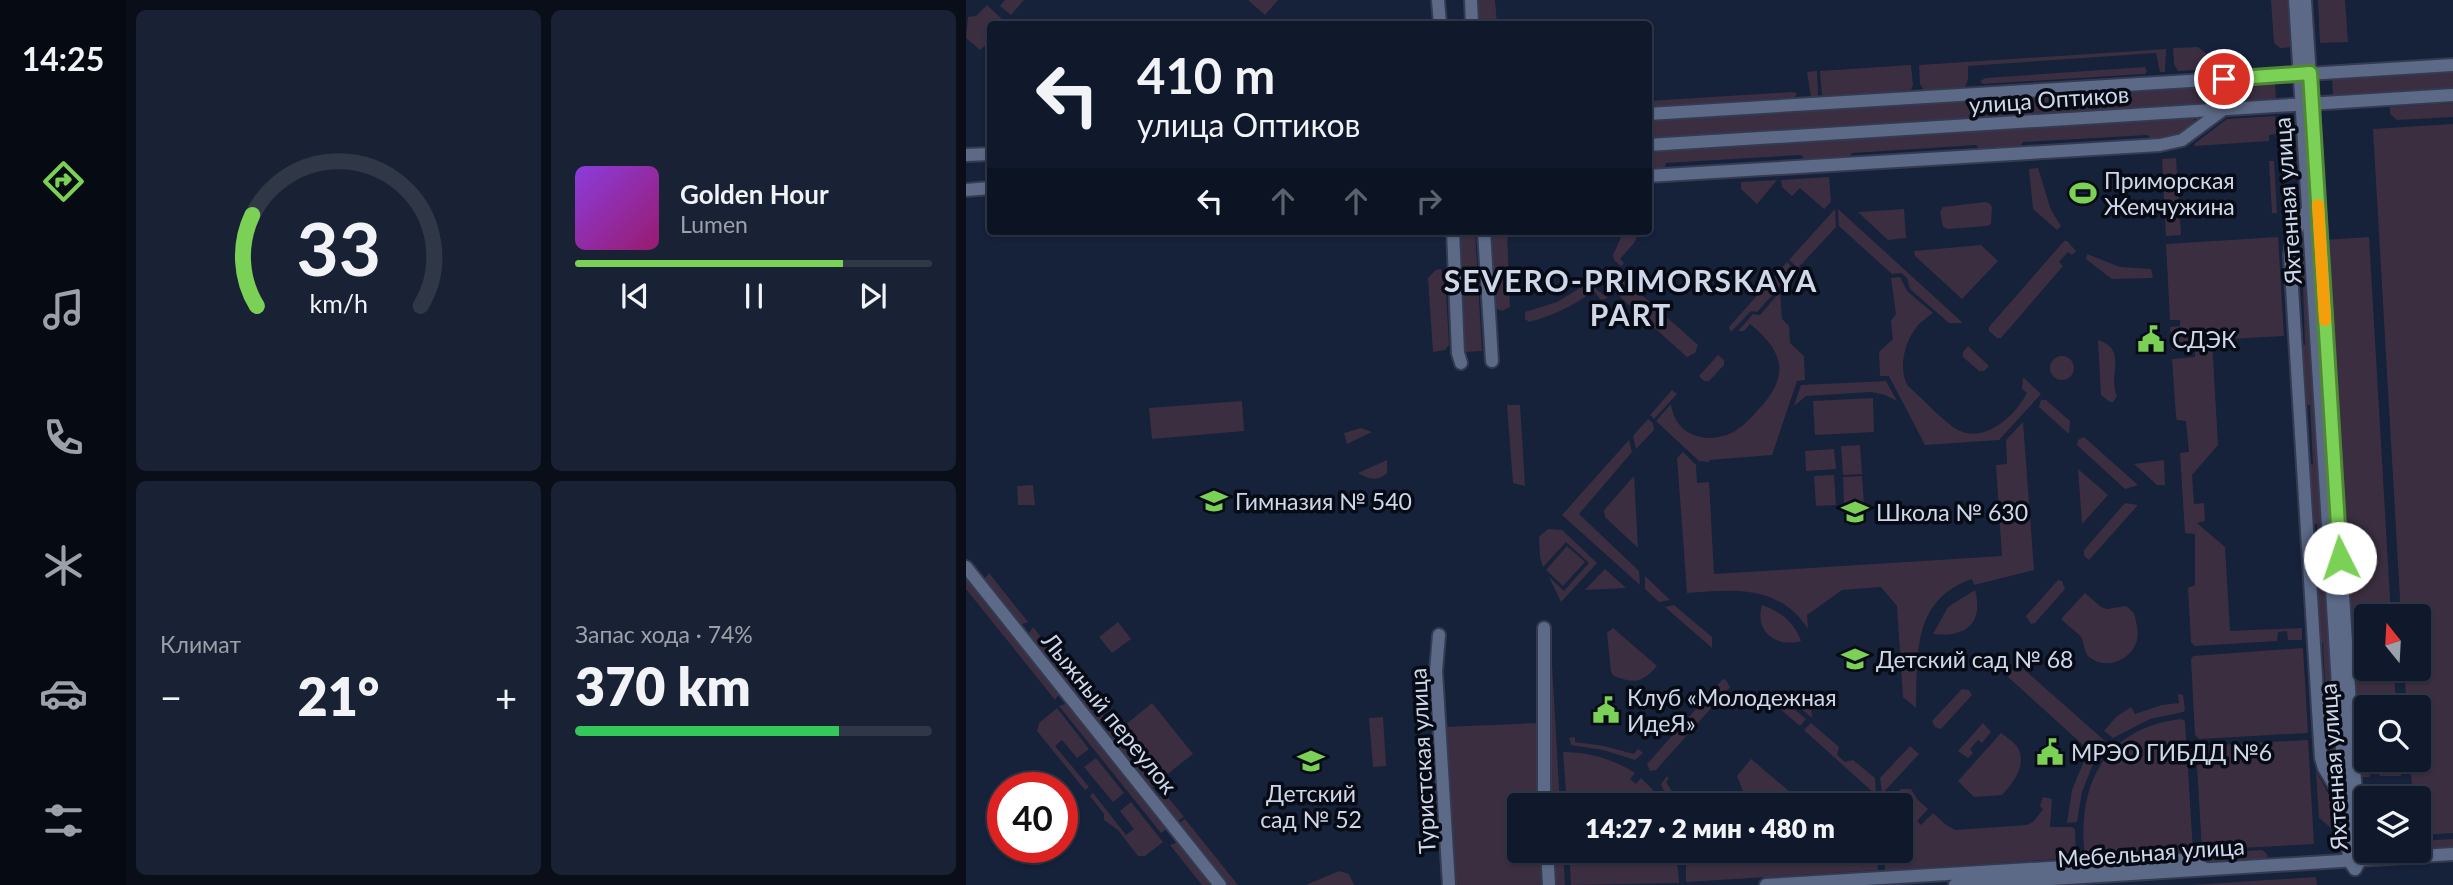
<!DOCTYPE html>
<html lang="ru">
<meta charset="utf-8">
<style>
body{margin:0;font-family:Lato,sans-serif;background:#192234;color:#f1f3f6;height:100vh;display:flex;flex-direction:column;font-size:26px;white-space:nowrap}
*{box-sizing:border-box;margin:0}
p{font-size:23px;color:#9ca0a9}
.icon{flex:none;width:38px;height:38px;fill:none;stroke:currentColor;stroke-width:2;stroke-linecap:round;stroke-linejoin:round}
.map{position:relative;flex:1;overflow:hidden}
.panel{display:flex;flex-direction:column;gap:10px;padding:10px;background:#090e18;width:840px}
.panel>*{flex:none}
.banner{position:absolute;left:21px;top:21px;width:665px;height:214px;border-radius:7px;box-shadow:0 2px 5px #0004,0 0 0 2px #303848;background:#10192c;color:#f1f3f6;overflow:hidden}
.needle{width:46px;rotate:342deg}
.tools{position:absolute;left:1388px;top:604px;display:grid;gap:14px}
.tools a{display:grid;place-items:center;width:77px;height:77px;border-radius:7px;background:#10192c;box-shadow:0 2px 5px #0004,0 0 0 2px #303848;font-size:35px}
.speed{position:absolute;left:21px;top:772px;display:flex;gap:14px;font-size:35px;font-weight:700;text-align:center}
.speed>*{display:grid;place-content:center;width:91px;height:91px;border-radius:50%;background:#10192c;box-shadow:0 2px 5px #0004,0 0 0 2px #303848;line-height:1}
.speed .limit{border:10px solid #d22;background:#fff;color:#111}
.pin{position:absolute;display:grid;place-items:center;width:60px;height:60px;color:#fff;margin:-30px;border:4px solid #fff;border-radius:50%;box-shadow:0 2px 7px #0007}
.me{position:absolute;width:77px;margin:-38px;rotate:356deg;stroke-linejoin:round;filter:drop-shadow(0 0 5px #0008)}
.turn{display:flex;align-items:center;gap:24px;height:147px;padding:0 35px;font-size:32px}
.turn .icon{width:91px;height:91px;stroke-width:2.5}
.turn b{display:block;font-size:49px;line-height:60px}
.lanes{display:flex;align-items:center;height:66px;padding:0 35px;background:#0003;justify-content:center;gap:35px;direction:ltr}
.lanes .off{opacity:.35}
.big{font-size:52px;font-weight:800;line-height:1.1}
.panel .widget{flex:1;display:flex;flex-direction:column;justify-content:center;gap:10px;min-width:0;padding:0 24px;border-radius:10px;background:#192234}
.panel .dial{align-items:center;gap:0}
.dial svg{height:182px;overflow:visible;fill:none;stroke:#303848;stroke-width:7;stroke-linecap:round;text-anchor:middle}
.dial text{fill:#f1f3f6;stroke:none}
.song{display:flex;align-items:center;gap:21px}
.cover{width:84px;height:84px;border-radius:10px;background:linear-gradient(135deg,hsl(270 70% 55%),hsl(320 70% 35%))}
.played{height:7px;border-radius:4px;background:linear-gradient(90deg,#7bd155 75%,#303848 75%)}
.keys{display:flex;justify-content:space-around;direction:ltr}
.heat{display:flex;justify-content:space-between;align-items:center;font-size:38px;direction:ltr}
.charge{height:10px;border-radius:5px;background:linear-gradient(90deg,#34c759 74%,#303848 0)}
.panel .tiles{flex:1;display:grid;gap:10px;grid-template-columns:repeat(2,1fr)}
.trip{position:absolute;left:541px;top:793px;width:406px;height:70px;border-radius:7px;background:#10192c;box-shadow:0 2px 5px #0004,0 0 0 2px #303848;font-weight:800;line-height:70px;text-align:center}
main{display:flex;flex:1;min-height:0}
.dock{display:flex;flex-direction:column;width:126px;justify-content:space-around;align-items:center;background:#060a12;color:#9ca0a9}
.dock .icon{width:49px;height:49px}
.dock .current{color:#7bd155}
.dock b{font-size:32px;color:#f1f3f6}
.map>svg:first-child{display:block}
.green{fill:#3b2e40}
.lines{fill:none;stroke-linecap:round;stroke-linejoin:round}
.minor-casing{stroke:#343a50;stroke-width:16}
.minor{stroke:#5c6a88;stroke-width:12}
.route-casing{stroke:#508837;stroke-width:18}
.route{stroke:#7bd155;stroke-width:12}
.slow{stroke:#f59e0b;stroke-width:12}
.labels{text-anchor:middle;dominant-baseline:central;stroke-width:7;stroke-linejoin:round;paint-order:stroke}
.street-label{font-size:23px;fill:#cfd7e8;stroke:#070b16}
.poi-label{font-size:23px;fill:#cfd7e8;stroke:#070b16;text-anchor:start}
.district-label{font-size:30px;font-weight:bold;letter-spacing:2px;fill:#cfd7e8;stroke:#070b16}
</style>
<main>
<nav class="dock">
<b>14:25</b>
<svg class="icon current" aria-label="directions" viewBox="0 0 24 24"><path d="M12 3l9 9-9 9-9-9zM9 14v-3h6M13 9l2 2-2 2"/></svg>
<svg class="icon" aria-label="music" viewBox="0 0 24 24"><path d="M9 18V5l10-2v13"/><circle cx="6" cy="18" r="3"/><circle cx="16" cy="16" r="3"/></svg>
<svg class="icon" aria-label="phone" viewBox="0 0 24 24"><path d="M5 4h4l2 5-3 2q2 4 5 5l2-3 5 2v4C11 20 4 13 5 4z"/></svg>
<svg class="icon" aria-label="climate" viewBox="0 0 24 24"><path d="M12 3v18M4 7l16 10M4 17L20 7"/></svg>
<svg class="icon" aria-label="car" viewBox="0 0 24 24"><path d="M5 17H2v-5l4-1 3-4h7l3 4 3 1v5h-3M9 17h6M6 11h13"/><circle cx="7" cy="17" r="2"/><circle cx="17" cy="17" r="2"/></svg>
<svg class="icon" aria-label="filters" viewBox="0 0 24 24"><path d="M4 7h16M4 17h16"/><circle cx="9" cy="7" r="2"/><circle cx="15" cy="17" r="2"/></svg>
</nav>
<section class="panel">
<div class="tiles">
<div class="widget dial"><svg viewBox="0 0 100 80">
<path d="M14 69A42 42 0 1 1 86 69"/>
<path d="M14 69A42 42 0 0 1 12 29" stroke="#7bd155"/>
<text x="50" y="56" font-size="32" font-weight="700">33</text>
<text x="50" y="72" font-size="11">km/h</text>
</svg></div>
<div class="widget">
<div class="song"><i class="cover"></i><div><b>Golden Hour</b><p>Lumen</p></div></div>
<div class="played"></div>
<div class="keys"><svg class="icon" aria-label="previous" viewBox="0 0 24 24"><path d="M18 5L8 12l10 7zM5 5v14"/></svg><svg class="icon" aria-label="pause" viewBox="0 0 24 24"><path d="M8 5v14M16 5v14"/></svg><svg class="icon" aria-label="next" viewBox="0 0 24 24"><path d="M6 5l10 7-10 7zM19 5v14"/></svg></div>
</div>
<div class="widget"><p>Климат</p>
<div class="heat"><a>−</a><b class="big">21°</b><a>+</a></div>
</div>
<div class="widget"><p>Запас хода · 74%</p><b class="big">370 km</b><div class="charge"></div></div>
</div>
</section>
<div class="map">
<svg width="1487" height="885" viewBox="0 0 1487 885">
<rect width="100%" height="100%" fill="#16213a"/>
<g class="green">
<polygon points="39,0 58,0 45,15 34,6"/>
<polygon points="282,0 312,0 299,15"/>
<polygon points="511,0 529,0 531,24 514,24"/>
<polygon points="1305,0 1325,0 1328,47 1314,48 1308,43"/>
<polygon points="1352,0 1379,0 1382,42 1354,43"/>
<polygon points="21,5 40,23 24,24 24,41 14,50 0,38 2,17 10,16"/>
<polygon points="1232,47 1248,60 1250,69 1212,71 1208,64 1207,48"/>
<polygon points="1200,49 1199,72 1194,72 1190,53 1002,66 1002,79 999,88 958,90 954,84 953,65"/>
<polygon points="945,65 947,85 945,90 856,96 854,71"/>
<polygon points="1179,67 1181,71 1179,74 1017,84 1014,81 1020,78"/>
<polygon points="851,71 852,96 845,97 841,72"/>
<polygon points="1487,72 1487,89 1367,96 1366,79"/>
<polygon points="1309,82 1310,100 683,138 683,121"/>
<polygon points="826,92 831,93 829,97 683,107 683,101"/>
<polygon points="1487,103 1487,117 1431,120 1424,114 1424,107"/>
<polygon points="1309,116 1310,134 1303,135 1303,141 1229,146 1228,144 1261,119"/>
<path d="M 1221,118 L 1226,118 L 1229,121 C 1217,133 1202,141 1185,140 L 1182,135 L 1057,142 L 1053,148 L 1014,150 L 1010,145 L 886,153 L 882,159 L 839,160 L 835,155 L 700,163 L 698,171 L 683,171 L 683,151 Z"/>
<polygon points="1487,124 1487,833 1453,835 1452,798 1447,798 1444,760 1452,760 1452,707 1441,707 1438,669 1452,668 1452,616 1435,616 1407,129"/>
<polygon points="1210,158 1215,235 1200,236 1196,159"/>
<polygon points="1303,161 1308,161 1311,213 1306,213"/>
<polygon points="1072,168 1085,210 1095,226 1091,230 1067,209 1063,169"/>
<polygon points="863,177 865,202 858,209 834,188 826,196 816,187 815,180"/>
<polygon points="811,180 791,204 775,189 775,182"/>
<polygon points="1333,195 1332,211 1326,229 1318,227 1317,205 1320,205 1320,200 1324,199 1324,196"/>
<polygon points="1019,202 1023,203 1026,207 1025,224 1021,226 982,229 977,227 974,212 977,207"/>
<polygon points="869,209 870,227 832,268 823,260"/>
<polygon points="872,209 997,323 983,323 944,289 941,278 935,273 926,274 873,226"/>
<polygon points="938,209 940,238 922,240 892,212"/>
<polygon points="491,231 509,231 516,351 499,352"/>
<polygon points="523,231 541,231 544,307 536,311 527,307"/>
<polygon points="658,231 674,231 668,243 654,259 658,263 655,266 648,260 647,255"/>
<polygon points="1334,236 1340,259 1372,774 1370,776 1360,757 1356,703 1360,703 1357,643 1352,642 1348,584 1355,583 1351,524 1344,523 1341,465 1347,464 1344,405 1337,405 1333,346 1339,345 1337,286 1330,286 1328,254"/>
<polygon points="1312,237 1318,336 1246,340 1252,445 1226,475 1228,504 1238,503 1239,521 1231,523 1259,547 1264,631 1336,628 1336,640 1322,640 1321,631 1312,632 1311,641 1229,646 1225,642 1222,588 1229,585 1229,534 1219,533 1214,453 1223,452 1220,421 1211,420 1210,416 1206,359 1229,357 1229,349 1206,350 1204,327 1214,326 1214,320 1204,320 1200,244"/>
<polygon points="1403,237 1425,616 1400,616 1400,668 1428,669 1430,707 1400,707 1400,760 1414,760 1403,777 1394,777 1358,240"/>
<polygon points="1098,241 1101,241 1110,251 1106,255 1102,252 1093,262 1097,266 1035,338 1031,338 1023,331 1023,327"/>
<polygon points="1015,245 1032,261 996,299 949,256 948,251"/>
<polygon points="1121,254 1154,267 1185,269 1187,276 1185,278 1146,279 1120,259"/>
<polygon points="821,262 829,270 791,312 785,311 765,332 763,327"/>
<polygon points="643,266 732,345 729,353 721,357 633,278 636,271"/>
<polygon points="475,269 480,292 483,345 479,350 467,352 462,278 470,270"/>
<path d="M 934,277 L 941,291 L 967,313 C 961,318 954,322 950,328 C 938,343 932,370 942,386 C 957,399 971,415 987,427 C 1015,447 1048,418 1061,393 L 1056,389 L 1057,377 L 1075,394 L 1033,440 L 959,445 L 923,376 L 914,376 L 913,352 L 927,339 L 925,321 L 930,314 L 925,278 Z"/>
<path d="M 622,283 L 642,298 L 635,300 L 628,291 C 608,305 587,316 563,322 L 559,319 L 559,312 L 591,302 Z"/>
<path d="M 814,292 L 816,319 L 823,326 L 824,343 L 838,356 L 839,380 L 831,381 L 806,455 L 743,460 L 743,462 L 733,461 L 690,421 L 705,404 C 708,430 731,443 757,436 C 771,433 782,421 792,410 C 823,377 820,353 784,324 L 778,331 L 772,331 L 787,314 L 794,315 Z"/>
<path d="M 1132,340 C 1162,349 1142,375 1151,396 L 1147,402 L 1144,402 L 1135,395 Z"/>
<polygon points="1002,346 1023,366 1018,371 1013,371 997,357 997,352"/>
<polygon points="752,355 758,360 758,365 743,381 738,381 733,376"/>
<circle cx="1096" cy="368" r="12"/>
<polygon points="920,381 931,401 919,395 905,392 840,396 828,406 835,385"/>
<polygon points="706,390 711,394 688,419 684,415"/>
<polygon points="907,398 908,432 849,435 847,401"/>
<polygon points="1075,400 1080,400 1104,421 1103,434 1073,407"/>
<polygon points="276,401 278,431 186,439 183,408"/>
<polygon points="541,405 554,405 559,486 547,483"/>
<polygon points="682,419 687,423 688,430 670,449 667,436"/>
<path d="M 1057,422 L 1068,570 L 1008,585 L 1006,579 C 945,600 952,656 950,708 L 937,697 L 931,606 L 915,587 L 876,590 L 841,615 L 842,629 C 814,585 768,589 721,593 L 711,458 L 717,452 L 730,465 L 731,483 L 743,482 L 748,574 L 1036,556 L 1030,465 L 1041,464 L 1040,440 Z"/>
<polygon points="395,428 406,432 381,444 378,433"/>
<polygon points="1118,437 1172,485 1159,489 1111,445 1112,440"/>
<polygon points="663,440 666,452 613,514 673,571 674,585 596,515"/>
<polygon points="894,445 896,474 877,475 875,446"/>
<polygon points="868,449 870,469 840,471 839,451"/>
<path d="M 421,460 L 421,473 C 412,482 402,479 392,473 Z"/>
<polygon points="1198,460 1199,485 1191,485 1168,464"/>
<polygon points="1112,469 1142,495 1116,524"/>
<polygon points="868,475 870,505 850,506 848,476"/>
<polygon points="668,476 672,548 639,517 638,510"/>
<polygon points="896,476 898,504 878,505 877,477"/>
<polygon points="67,485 69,505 52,505 51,486"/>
<polygon points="1159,503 1172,505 1123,560 1118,556 1118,550"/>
<polygon points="582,529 596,530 631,563 595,602 583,577 598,591 623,563 600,542 577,567 574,556 573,537"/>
<polygon points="601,546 619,562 597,586 580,570"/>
<polygon points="639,569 660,588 619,590"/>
<polygon points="23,573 62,622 53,625 18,580"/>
<polygon points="0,576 94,693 89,700 0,589"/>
<polygon points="679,576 704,600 693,602 679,589"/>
<polygon points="1092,580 1096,581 1099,589 1069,623 1065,624 1060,616"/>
<path d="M 1009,590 C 1018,623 1000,638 967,634 L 982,607 Z"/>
<path d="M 1119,593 L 1135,607 L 1141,609 L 1160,606 L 1168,613 C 1170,621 1173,631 1171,640 C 1166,660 1140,671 1123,657 C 1117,651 1119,644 1115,637 C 1110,631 1101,625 1095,619 Z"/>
<polygon points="708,605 746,637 746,648 699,607"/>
<path d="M 796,605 C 815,612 828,622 835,641 C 810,648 788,632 796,605 Z"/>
<polygon points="152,622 165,639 146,653 133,637"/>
<polygon points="67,627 141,720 132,723 62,635"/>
<path d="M 647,628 L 691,666 C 676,683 668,684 648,676 L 645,672 L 641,633 Z"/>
<polygon points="1337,648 1342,733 1233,739 1229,735 1225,660 1227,656"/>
<polygon points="584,664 586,664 594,805 584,805"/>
<polygon points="1053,665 1139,741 1135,749 1127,754 1042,677 1046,670"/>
<polygon points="759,679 764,687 690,770 684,771 681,764 756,680"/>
<polygon points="996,689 1003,690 1006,695 975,729 969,727 966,721"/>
<polygon points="844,693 846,718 826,701"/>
<polygon points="1212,694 1217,695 1219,710 1217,712 1184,719 1147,738 1138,731 1150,717 1165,707 1169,714 1196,705 1213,703"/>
<polygon points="816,699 840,719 834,726 807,703"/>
<polygon points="102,703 202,828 195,833 93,706"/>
<polygon points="186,703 227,754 194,780 153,730"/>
<polygon points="91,708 123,749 111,758 96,740 89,746 123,787 119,790 71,731 73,723"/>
<polygon points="417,717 420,766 407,767 403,718"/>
<path d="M 1215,719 L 1219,721 L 1227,851 L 1119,857 C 1110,786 1138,728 1215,719 Z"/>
<polygon points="572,723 573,805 553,805 553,850 576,851 578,885 490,885 480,727"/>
<polygon points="845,723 873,747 871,755 879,762 887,760 909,778 910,795 838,730"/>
<polygon points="1017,723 1025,732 1016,743 1012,740 1004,749 1007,753 1002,758 992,751"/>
<polygon points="145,726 193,785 184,788 140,734"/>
<path d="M 1035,733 C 1040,737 1049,743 1052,748 C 1061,766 1047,783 1036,795 L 1008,797 L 992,781 Z"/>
<polygon points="609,737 609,742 638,746 668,754 672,749 677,753 669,760 637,750 605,745 603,738"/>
<polygon points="1342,740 1348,844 1236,850 1230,749 1233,746"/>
<polygon points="944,746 953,754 916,794 914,778"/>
<path d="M 597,752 C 623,752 647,759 669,773 L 664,779 L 670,784 L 675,778 L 689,792 L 697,805 L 601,805 Z"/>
<polygon points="1120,756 1127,764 1116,792 1111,822 1101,823 1106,790"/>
<polygon points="130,758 158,793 147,802 118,767"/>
<polygon points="785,759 823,791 820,797 783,801 780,799 771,776"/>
<polygon points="1420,760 1434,760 1435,776 1414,776 1412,772"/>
<polygon points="1350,771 1368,804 1370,832 1353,818"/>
<polygon points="701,776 703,778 700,782 715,805 704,805 695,784"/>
<path d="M 1425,784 L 1428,784 L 1429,789 L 1423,798 L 1400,798 L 1400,802 C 1400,795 1400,790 1406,785 Z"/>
<polygon points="935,789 945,789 952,800 962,809 951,821 955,825 967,813 979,824 989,830 1061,825 1068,821 1077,809 1074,806 1077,797 1086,799 1084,827 1106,827 1109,829 1110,858 919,870 918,851 934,850 934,805 920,805"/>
<polygon points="197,791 218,817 211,822 193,799"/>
<polygon points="127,793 160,835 168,829 154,811 165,802 197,842 179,856 172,856 152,830 138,820 138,814 124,796"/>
<polygon points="219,819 272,885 261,885 212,824"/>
<polygon points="1487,839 1487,850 1413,854 1413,851 1452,850 1453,841"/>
<polygon points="213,842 247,885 236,885 204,845"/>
<path d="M 1296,850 L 1300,853 L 1302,857 C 1268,865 1249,866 1216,855 Z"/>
<polygon points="587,851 597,851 599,885 589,885"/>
<polygon points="603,851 710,851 713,883 605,885"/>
<polygon points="749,851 911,851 912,870 720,882 720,856 727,852"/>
<polygon points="373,871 383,874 388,885 340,885"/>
<polygon points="1350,877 1351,885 1224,885"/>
</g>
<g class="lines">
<defs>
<g id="minor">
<polyline points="472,0 474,24"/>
<polyline points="505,0 506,24"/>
<polyline points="1329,0 1383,861 1389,869"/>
<polyline points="1339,0 1394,860 1389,869"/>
<polyline points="682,114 1487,65"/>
<polyline points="682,145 1487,95"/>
<polyline points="0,155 24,154"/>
<polyline points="682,176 1194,145 1216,140 1258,109"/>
<polyline points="0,190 24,188"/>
<polyline points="1342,209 1327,236 1324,255 1355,758 1358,768 1377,799"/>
<polyline points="487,231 492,353 495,363"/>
<polyline points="518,231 526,361"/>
<polyline points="0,567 254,885"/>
<polyline points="578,628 578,805"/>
<polyline points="473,635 470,671 483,885"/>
<polyline points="581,850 583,885"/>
<polyline points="800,885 1213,860 1222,861 1240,869"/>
<polyline points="989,885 1487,854"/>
</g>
</defs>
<use href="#minor" class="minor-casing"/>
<use href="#minor" class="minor"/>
</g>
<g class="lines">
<defs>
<polyline id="route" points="1258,79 1344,73 1374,558"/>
</defs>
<use href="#route" class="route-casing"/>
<use href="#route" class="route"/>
<polyline class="slow" points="1352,205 1359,320"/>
</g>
<defs>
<symbol id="stadium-bare" viewBox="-9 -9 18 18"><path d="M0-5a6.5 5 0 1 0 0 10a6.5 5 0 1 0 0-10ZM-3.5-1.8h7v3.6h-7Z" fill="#7bd155" stroke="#070b16" stroke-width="2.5" paint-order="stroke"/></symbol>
<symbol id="civic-bare" viewBox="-9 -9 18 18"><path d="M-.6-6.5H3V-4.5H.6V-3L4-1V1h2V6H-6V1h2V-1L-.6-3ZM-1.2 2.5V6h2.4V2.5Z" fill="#7bd155" stroke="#070b16" stroke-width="2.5" paint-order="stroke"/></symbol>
<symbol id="school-bare" viewBox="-9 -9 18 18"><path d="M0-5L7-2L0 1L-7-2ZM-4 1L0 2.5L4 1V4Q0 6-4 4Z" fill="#7bd155" stroke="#070b16" stroke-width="2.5" paint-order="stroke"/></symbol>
</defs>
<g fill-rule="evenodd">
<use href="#stadium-bare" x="1098" y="174" width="38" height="38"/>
<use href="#civic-bare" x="1166" y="320" width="38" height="38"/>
<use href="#school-bare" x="229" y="482" width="38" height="38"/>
<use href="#school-bare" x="870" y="493" width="38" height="38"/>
<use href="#school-bare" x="870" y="640" width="38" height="38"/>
<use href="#civic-bare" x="621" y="691" width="38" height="38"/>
<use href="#civic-bare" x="1065" y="733" width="38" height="38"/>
<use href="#school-bare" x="326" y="742" width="38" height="38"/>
</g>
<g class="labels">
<g class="street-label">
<text transform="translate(1083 99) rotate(-4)">улица Оптиков</text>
<text transform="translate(1321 201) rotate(-94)">Яхтенная улица</text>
<text transform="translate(144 713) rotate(51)">Лыжный переулок</text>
<text transform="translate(456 761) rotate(-93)">Туристская улица</text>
<text transform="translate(1367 767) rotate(-94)">Яхтенная улица</text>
<text transform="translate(1185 852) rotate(-4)">Мебельная улица</text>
</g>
<g class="poi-label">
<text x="1138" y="180">Приморская<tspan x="1138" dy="26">Жемчужина</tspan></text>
<text x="1206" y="339">СДЭК</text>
<text x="269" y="501">Гимназия № 540</text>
<text x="910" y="512">Школа № 630</text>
<text x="910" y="659">Детский сад № 68</text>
<text x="661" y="697">Клуб «Молодежная<tspan x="661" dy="26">ИдеЯ»</tspan></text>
<text x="1105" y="752">МРЭО ГИБДД №6</text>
<text x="345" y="793" text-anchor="middle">Детский<tspan x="345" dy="26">сад № 52</tspan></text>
</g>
<g class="district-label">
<text x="665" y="280">SEVERO-PRIMORSKAYA<tspan x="665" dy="34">PART</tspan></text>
</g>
</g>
</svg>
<div class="tools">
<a><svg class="needle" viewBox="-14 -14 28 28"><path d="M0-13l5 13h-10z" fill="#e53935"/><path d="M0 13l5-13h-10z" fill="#9ca0a9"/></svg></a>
<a><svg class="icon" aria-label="search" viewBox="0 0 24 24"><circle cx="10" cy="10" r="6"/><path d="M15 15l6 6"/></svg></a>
<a><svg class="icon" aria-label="layers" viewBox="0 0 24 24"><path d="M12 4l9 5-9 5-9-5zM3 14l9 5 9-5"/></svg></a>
</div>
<div class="speed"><div class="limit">40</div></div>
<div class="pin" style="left:1258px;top:79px;background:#d93025"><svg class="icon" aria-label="arrive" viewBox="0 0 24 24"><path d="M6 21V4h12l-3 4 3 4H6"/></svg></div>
<svg class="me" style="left:1374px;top:558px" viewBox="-20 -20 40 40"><circle r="19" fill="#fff"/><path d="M0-13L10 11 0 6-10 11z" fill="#7bd155"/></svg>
<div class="trip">14:27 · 2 мин · 480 m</div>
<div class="banner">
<div class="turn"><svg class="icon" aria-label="left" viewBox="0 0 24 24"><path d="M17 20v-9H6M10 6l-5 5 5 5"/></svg><div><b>410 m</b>улица Оптиков</div></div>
<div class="lanes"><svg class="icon" aria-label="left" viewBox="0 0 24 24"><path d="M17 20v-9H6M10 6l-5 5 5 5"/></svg><svg class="icon off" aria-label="ahead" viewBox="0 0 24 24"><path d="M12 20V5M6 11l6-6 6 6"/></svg><svg class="icon off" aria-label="ahead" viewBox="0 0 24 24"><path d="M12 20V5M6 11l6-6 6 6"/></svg><svg class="icon off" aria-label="right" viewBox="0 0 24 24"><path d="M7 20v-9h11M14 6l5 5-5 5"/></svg></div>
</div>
</div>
</main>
